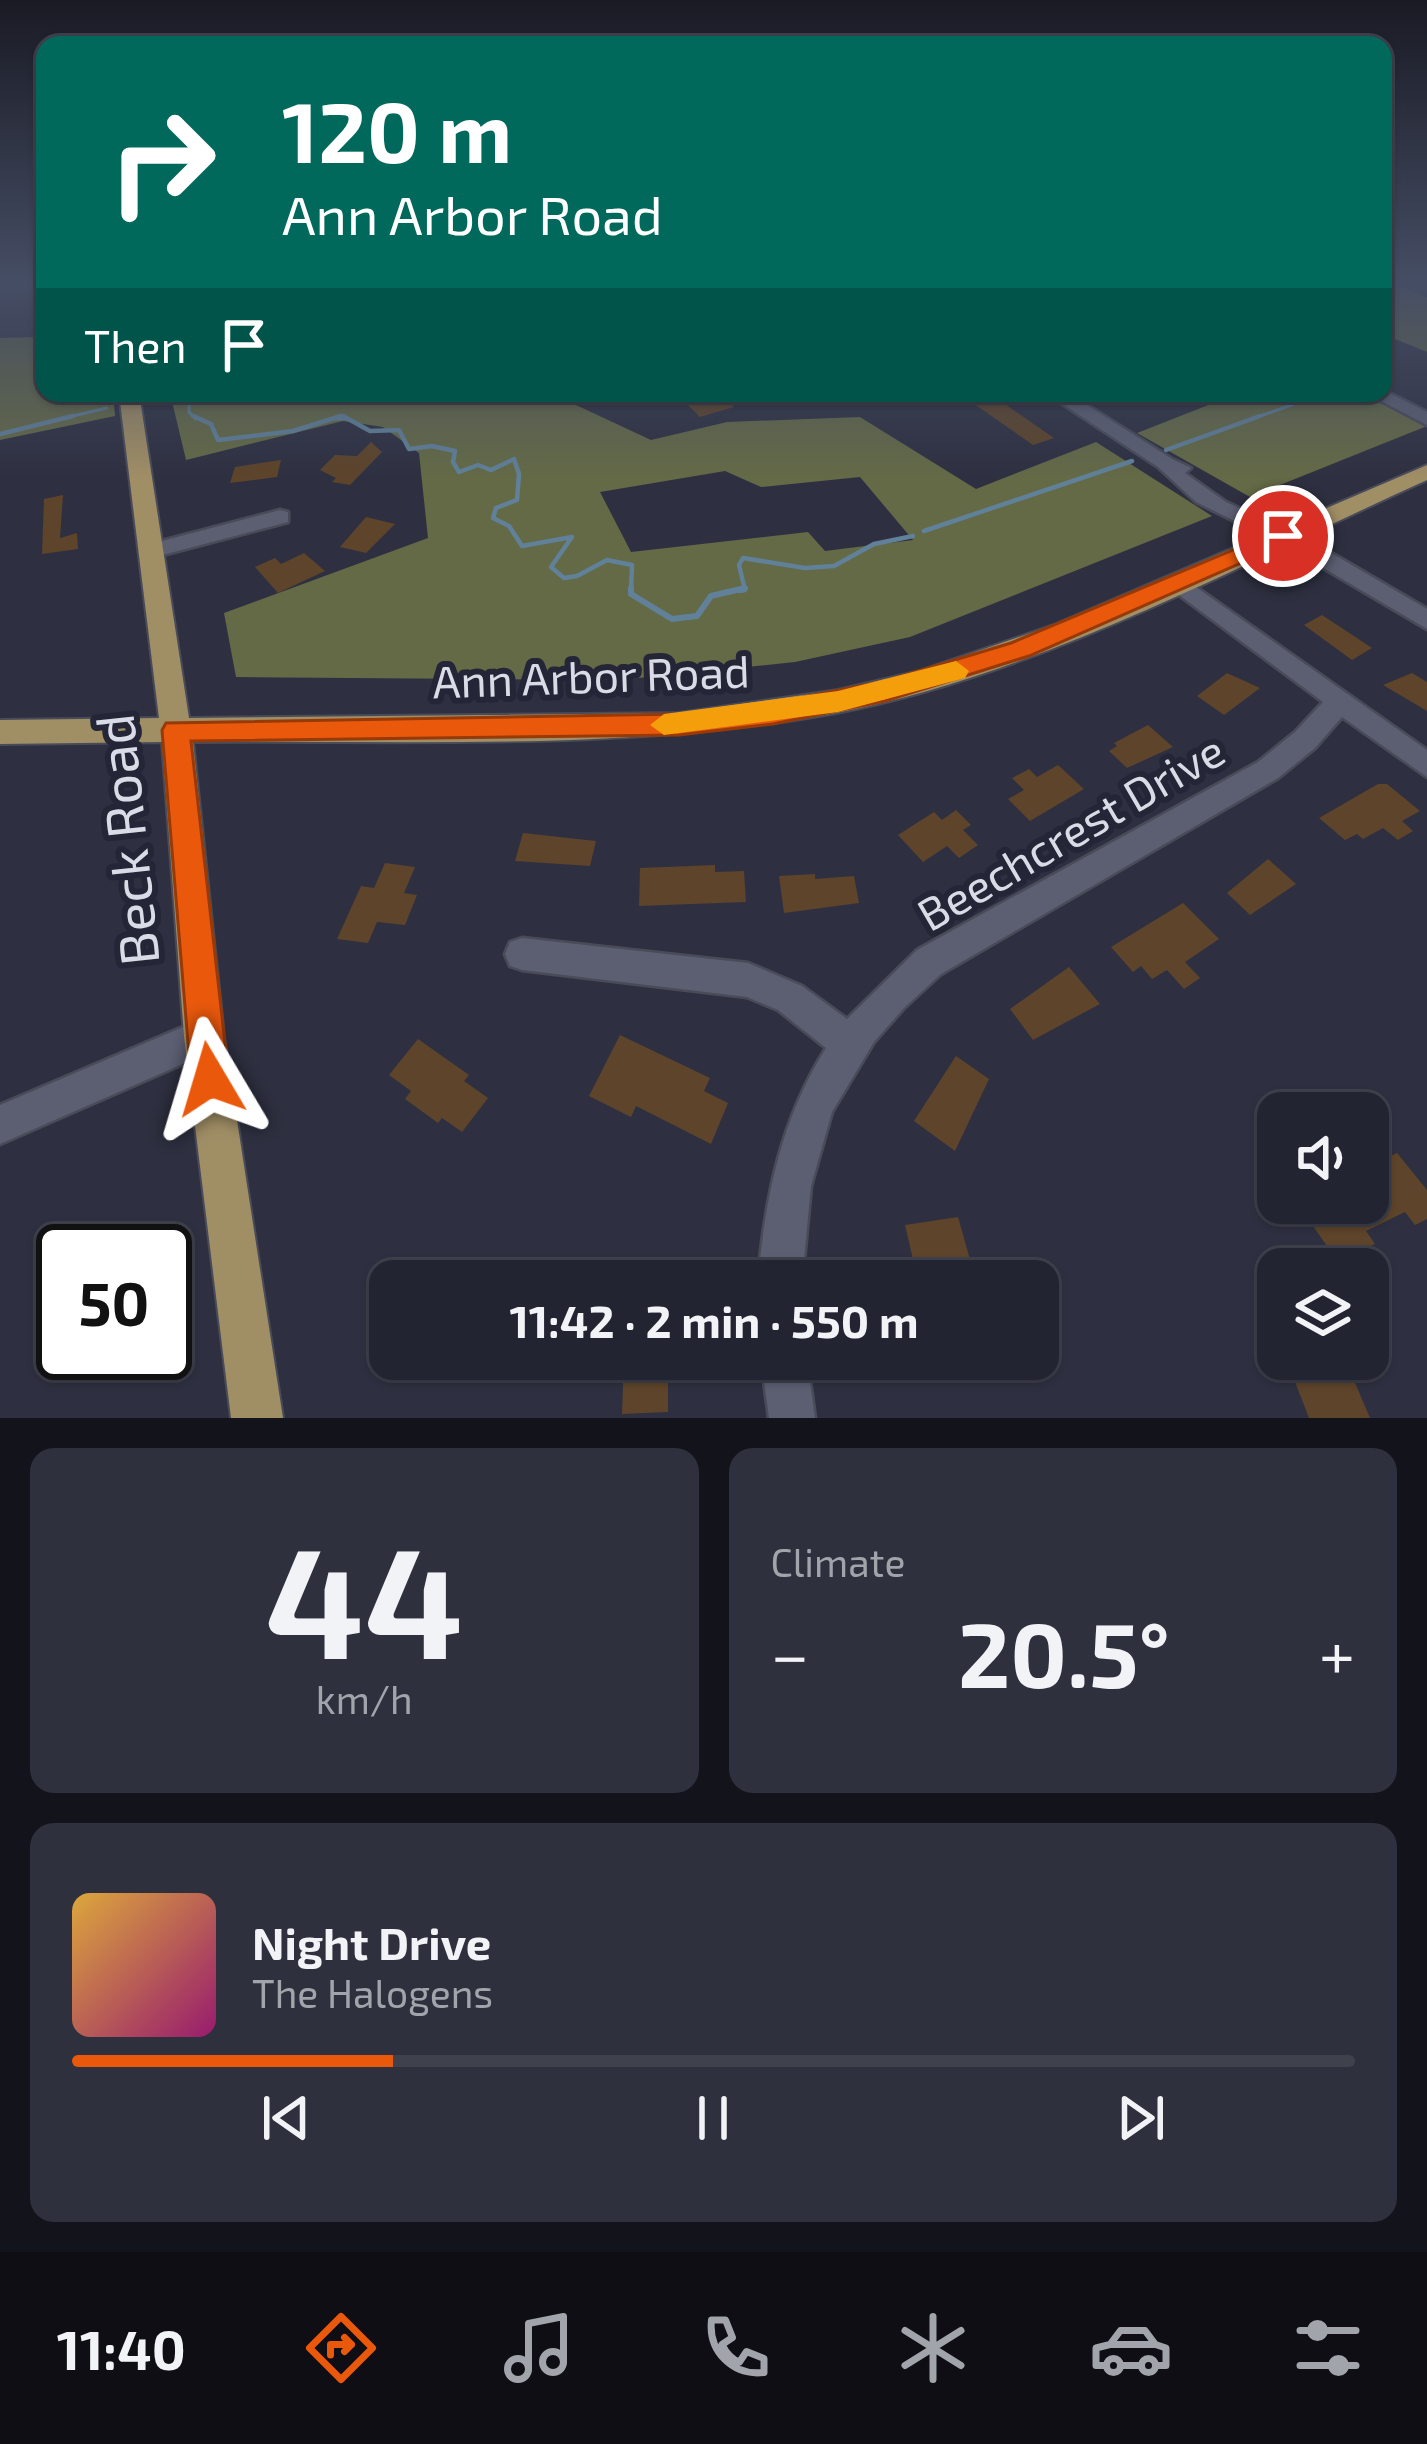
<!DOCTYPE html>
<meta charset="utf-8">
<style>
body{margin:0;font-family:"Exo 2",sans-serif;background:#2e303d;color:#f1f3f6;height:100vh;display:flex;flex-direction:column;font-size:45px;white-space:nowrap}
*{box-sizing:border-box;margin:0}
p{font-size:39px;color:#a2a4ab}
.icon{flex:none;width:66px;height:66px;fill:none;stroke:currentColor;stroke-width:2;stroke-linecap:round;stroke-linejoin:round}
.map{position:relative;height:1418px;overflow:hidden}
.drawer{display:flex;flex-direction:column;gap:30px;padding:30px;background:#13141b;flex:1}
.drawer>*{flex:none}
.banner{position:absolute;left:36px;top:36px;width:1356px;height:366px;border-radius:24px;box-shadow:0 3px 9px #0004,0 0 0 3px #3f414d;background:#00695c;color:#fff;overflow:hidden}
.fabs{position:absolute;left:1257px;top:1092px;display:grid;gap:24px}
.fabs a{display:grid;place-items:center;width:132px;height:132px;border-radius:24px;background:#222431;box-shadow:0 3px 9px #0004,0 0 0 3px #3f414d;font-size:60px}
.speed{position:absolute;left:36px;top:1224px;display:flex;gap:24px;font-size:60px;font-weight:700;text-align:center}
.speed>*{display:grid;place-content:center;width:156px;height:156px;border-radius:50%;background:#222431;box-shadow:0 3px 9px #0004,0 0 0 3px #3f414d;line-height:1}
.speed .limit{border:6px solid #111;border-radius:18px;background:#fff;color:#111}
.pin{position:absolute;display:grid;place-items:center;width:102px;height:102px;color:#fff;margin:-51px;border:6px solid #fff;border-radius:50%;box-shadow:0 3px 12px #0007}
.me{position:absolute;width:132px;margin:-66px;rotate:353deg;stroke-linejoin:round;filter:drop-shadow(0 0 9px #0008)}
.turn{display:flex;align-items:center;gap:42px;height:252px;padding:0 48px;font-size:54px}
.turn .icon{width:156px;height:156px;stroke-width:2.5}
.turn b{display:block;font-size:84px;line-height:102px}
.then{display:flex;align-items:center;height:114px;padding:0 48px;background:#0003;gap:24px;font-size:45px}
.big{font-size:90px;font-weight:700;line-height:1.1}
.drawer .widget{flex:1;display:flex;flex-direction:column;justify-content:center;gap:18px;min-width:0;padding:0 42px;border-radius:24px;background:#2e303d}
.drawer .dial{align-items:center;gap:0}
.dial b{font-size:156px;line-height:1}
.song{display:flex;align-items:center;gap:36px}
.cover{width:144px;height:144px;border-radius:18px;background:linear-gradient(135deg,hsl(40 70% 55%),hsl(320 70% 35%))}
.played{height:12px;border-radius:6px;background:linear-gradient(90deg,#ea580c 25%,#3f414d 25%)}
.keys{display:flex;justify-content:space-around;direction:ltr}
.heat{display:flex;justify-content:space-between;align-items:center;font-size:66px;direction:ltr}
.drawer .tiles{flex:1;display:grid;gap:30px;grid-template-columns:1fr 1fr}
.widget:last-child{grid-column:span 2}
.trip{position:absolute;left:369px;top:1260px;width:690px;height:120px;border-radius:24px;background:#222431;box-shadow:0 3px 9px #0004,0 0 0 3px #3f414d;font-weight:700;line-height:120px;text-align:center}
.tab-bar{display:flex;height:192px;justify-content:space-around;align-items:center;background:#0e0e14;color:#a2a4ab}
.tab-bar .icon{width:84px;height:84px}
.tab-bar .selected{color:#ea580c}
.tab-bar b{font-size:54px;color:#f1f3f6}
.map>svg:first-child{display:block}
.forest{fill:#646a46;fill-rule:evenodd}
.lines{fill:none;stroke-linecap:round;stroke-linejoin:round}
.stream-far2{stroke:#608199;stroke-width:3}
.stream-far1{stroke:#608199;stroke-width:4.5}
.stream{stroke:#608199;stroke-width:6}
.building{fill:#5d442a}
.minor-casing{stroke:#494b59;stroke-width:5}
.major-casing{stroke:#494b59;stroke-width:4}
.minor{fill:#5c5f72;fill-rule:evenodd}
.major{fill:#a08e65;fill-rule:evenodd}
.route{fill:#ea580c;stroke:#983908;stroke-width:3}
.slow{fill:#f59e0b}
.labels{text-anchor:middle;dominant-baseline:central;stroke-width:12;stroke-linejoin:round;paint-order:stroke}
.street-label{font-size:45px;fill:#d9dbe6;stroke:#242637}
.near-street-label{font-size:54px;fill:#d9dbe6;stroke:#242637}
</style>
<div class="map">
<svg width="1427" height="1418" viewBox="0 0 1427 1418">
<rect width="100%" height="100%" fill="#2e3041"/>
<g class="forest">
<polygon points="1383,281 1427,297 1427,352 1383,334"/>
<polygon points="45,329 45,393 113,393 115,416 0,440 0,338 41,337"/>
<path d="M 170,393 L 541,393 L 561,398 L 651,440 L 727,422 L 860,417 L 976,489 L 1096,442 L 1212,516 L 910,637 L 795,662 L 619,680 L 236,677 L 224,613 L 428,538 L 419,453 L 383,427 L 343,421 L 186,460 ZM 725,471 L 761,487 L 860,477 L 913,540 L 825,551 L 808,532 L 631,552 L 600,492 Z"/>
<polygon points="1239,393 1365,393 1427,426 1250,497 1137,433"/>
</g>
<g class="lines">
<g class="stream-far2">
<polyline points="189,393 189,412 196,419"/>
<polyline points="60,419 107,408"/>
<polyline points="331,419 348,419"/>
<polyline points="1252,419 1325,393"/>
</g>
<g class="stream-far1">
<polyline points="193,416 211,424 218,440 293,431 341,416"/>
<polyline points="343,416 370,431 399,430 409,449 432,446 455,451 453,462 459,472 478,465 491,470 514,459 519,474 517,500 496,508 493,518 509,526 522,546 572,537 551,567 564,578 577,576 607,560 632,565 631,591"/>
<polyline points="0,434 73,416"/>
<polyline points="1166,450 1260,416"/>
<polyline points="924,531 1132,461"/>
<polyline points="740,591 745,590 739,565 743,558 805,568 834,566 874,544 913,536"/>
</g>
<polyline class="stream" points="631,588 631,594 672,619 697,616 711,596 745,588"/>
</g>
<g class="building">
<polygon points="719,393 734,407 700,417 684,401"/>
<polygon points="992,394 1009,407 1054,438 1033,445 970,401"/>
<polygon points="371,442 382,452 350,485 332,482 336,478 320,470 335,455 357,456"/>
<polygon points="281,460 277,477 230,483 235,467"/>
<polygon points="63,495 60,538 77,533 78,549 42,554 44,499"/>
<polygon points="366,517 395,524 366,553 340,547"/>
<polygon points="304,553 325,571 278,593 255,567 275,558 281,564"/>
<polygon points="1322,615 1372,648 1352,660 1304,625"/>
<polygon points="1227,673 1260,688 1224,715 1197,696"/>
<polygon points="1412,673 1427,682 1427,711 1383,685"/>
<polygon points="1148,725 1173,747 1127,768 1109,751 1117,746 1114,743"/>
<polygon points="1058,765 1084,789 1030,821 1008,799 1024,790 1012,778 1029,769 1037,777"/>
<polygon points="1378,784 1387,784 1420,811 1402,821 1413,831 1398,840 1383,828 1363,839 1357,834 1345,840 1319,818"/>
<polygon points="956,810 971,825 963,830 978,845 959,858 947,846 923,862 898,835 934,812 942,820"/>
<polygon points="523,833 596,841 590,866 515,861"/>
<polygon points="1268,859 1296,884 1250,915 1227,893"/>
<polygon points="385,863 415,867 404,893 417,895 405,925 377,922 368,943 337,939 361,886 374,888"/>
<polygon points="715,865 715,872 744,871 746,902 639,906 640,868"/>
<polygon points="815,874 815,879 854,876 859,903 784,913 779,876"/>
<polygon points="1183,903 1219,939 1185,962 1200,978 1184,989 1167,970 1152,979 1141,966 1133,972 1111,947"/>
<polygon points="1069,967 1100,1004 1033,1040 1010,1009"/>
<polygon points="620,1035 710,1078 704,1091 728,1103 711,1144 636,1106 631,1117 589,1096"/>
<polygon points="418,1039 469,1075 464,1081 488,1098 462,1132 442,1118 438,1123 405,1099 411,1091 389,1075"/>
<polygon points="956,1056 989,1079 955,1151 914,1121"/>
<polygon points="1368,1143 1382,1160 1397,1153 1427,1190 1427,1219 1415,1225 1405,1212 1366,1231 1375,1244 1338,1262 1297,1203 1368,1203"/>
<polygon points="958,1217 976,1281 918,1281 905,1225"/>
<polygon points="624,1359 668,1359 668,1412 622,1414"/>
<polygon points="923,1359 978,1359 979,1368 927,1377"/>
<polygon points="1350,1371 1370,1418 1309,1418 1292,1374"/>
</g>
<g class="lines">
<defs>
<g id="minor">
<polygon points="1383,390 1427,412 1427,425 1366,393"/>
<polygon points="1046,393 1068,393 1172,459 1191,468 1185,473 1226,502 1309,540 1427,609 1427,629 1293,550 1196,502 1158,467"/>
<polygon points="280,510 288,512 288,522 151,558 140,551 143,546"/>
<path d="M 1179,575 L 1427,750 L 1427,777 L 1342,717 L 1315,748 L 1278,778 L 941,974 L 904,1008 L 874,1042 L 832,1112 L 811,1186 L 802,1281 L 758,1281 C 765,1198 781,1119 826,1048 L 778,1010 L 747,997 L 522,970 L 510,966 L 505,954 L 510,942 L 522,938 L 748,963 L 802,986 L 847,1019 L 917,950 L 1258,762 L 1295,732 L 1323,702 L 1171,589 L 1167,583 L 1171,577 Z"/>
<polygon points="204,1018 217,1023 222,1036 217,1049 0,1144 0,1105"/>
<polygon points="761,1359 807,1359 815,1418 769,1418"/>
</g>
<path id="major" d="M 119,393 L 139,393 L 189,718 L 679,713 L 838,690 L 920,671 L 1054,625 L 1427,465 L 1427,480 C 1239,565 1040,674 836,713 C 625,752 407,740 193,742 L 224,1036 L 283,1418 L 231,1418 L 184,1036 L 162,742 L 0,744 L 0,720 L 159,718 Z"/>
</defs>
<use href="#minor" class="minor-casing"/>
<use href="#major" class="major-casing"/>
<use href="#minor" class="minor"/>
<use href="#major" class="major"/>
</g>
<linearGradient id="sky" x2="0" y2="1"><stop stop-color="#191a24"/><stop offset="0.59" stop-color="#464e65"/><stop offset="1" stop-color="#464e65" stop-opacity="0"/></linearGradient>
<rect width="1427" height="479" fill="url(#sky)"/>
<polygon class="route" points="1283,529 1294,536 1291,541 1029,656 885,701 773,724 679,735 191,741 229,1079 223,1092 210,1098 197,1092 191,1079 162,730 166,723 679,714 773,703 885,681 1011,643"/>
<polygon class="slow" points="956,661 969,671 965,678 838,712 664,735 650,725 664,714 838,691"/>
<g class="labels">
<g class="street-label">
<text transform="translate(591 675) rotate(-2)">Ann Arbor Road</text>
<text transform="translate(1070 831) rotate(-30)">Beechcrest Drive</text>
</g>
<g class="near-street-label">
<text transform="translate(125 840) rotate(-96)">Beck Road</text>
</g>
</g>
</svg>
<div class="fabs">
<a><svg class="icon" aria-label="sound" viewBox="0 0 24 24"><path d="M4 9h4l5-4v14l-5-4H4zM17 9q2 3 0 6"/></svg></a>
<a><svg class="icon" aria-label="layers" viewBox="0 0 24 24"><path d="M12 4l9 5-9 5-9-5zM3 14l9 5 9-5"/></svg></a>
</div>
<div class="speed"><div class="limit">50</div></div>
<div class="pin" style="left:1283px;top:536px;background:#d93025"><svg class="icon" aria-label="arrive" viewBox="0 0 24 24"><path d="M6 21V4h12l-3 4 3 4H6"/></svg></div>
<svg class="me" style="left:210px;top:1079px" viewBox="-20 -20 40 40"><path d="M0-17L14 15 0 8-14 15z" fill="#ea580c" stroke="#fff" stroke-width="4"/></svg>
<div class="trip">11:42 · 2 min · 550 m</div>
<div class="banner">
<div class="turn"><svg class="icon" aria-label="right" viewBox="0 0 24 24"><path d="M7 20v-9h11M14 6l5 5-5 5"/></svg><div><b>120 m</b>Ann Arbor Road</div></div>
<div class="then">Then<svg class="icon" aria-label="arrive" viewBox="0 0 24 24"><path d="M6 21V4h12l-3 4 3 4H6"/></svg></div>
</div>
</div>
<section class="drawer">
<div class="tiles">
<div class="widget dial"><b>44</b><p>km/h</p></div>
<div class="widget"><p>Climate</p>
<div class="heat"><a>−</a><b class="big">20.5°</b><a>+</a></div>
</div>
<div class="widget">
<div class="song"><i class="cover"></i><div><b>Night Drive</b><p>The Halogens</p></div></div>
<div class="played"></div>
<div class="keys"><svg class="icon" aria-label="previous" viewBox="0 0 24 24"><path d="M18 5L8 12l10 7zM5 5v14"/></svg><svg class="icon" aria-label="pause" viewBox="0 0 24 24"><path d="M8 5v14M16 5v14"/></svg><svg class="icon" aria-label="next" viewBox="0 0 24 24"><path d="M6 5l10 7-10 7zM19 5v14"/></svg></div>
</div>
</div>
</section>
<nav class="tab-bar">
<b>11:40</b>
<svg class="icon selected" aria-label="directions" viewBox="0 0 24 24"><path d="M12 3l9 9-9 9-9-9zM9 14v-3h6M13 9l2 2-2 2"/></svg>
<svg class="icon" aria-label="music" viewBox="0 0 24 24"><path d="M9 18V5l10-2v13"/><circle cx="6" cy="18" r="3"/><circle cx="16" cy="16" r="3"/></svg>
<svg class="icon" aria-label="phone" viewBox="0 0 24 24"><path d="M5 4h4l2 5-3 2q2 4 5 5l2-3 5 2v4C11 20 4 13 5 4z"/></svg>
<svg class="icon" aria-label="climate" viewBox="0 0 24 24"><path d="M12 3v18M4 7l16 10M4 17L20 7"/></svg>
<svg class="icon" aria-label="car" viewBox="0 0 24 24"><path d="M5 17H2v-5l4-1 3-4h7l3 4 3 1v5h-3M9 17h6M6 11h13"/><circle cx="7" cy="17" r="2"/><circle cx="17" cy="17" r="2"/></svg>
<svg class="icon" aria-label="filters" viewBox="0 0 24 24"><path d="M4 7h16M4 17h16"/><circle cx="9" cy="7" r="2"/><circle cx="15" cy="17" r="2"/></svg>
</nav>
